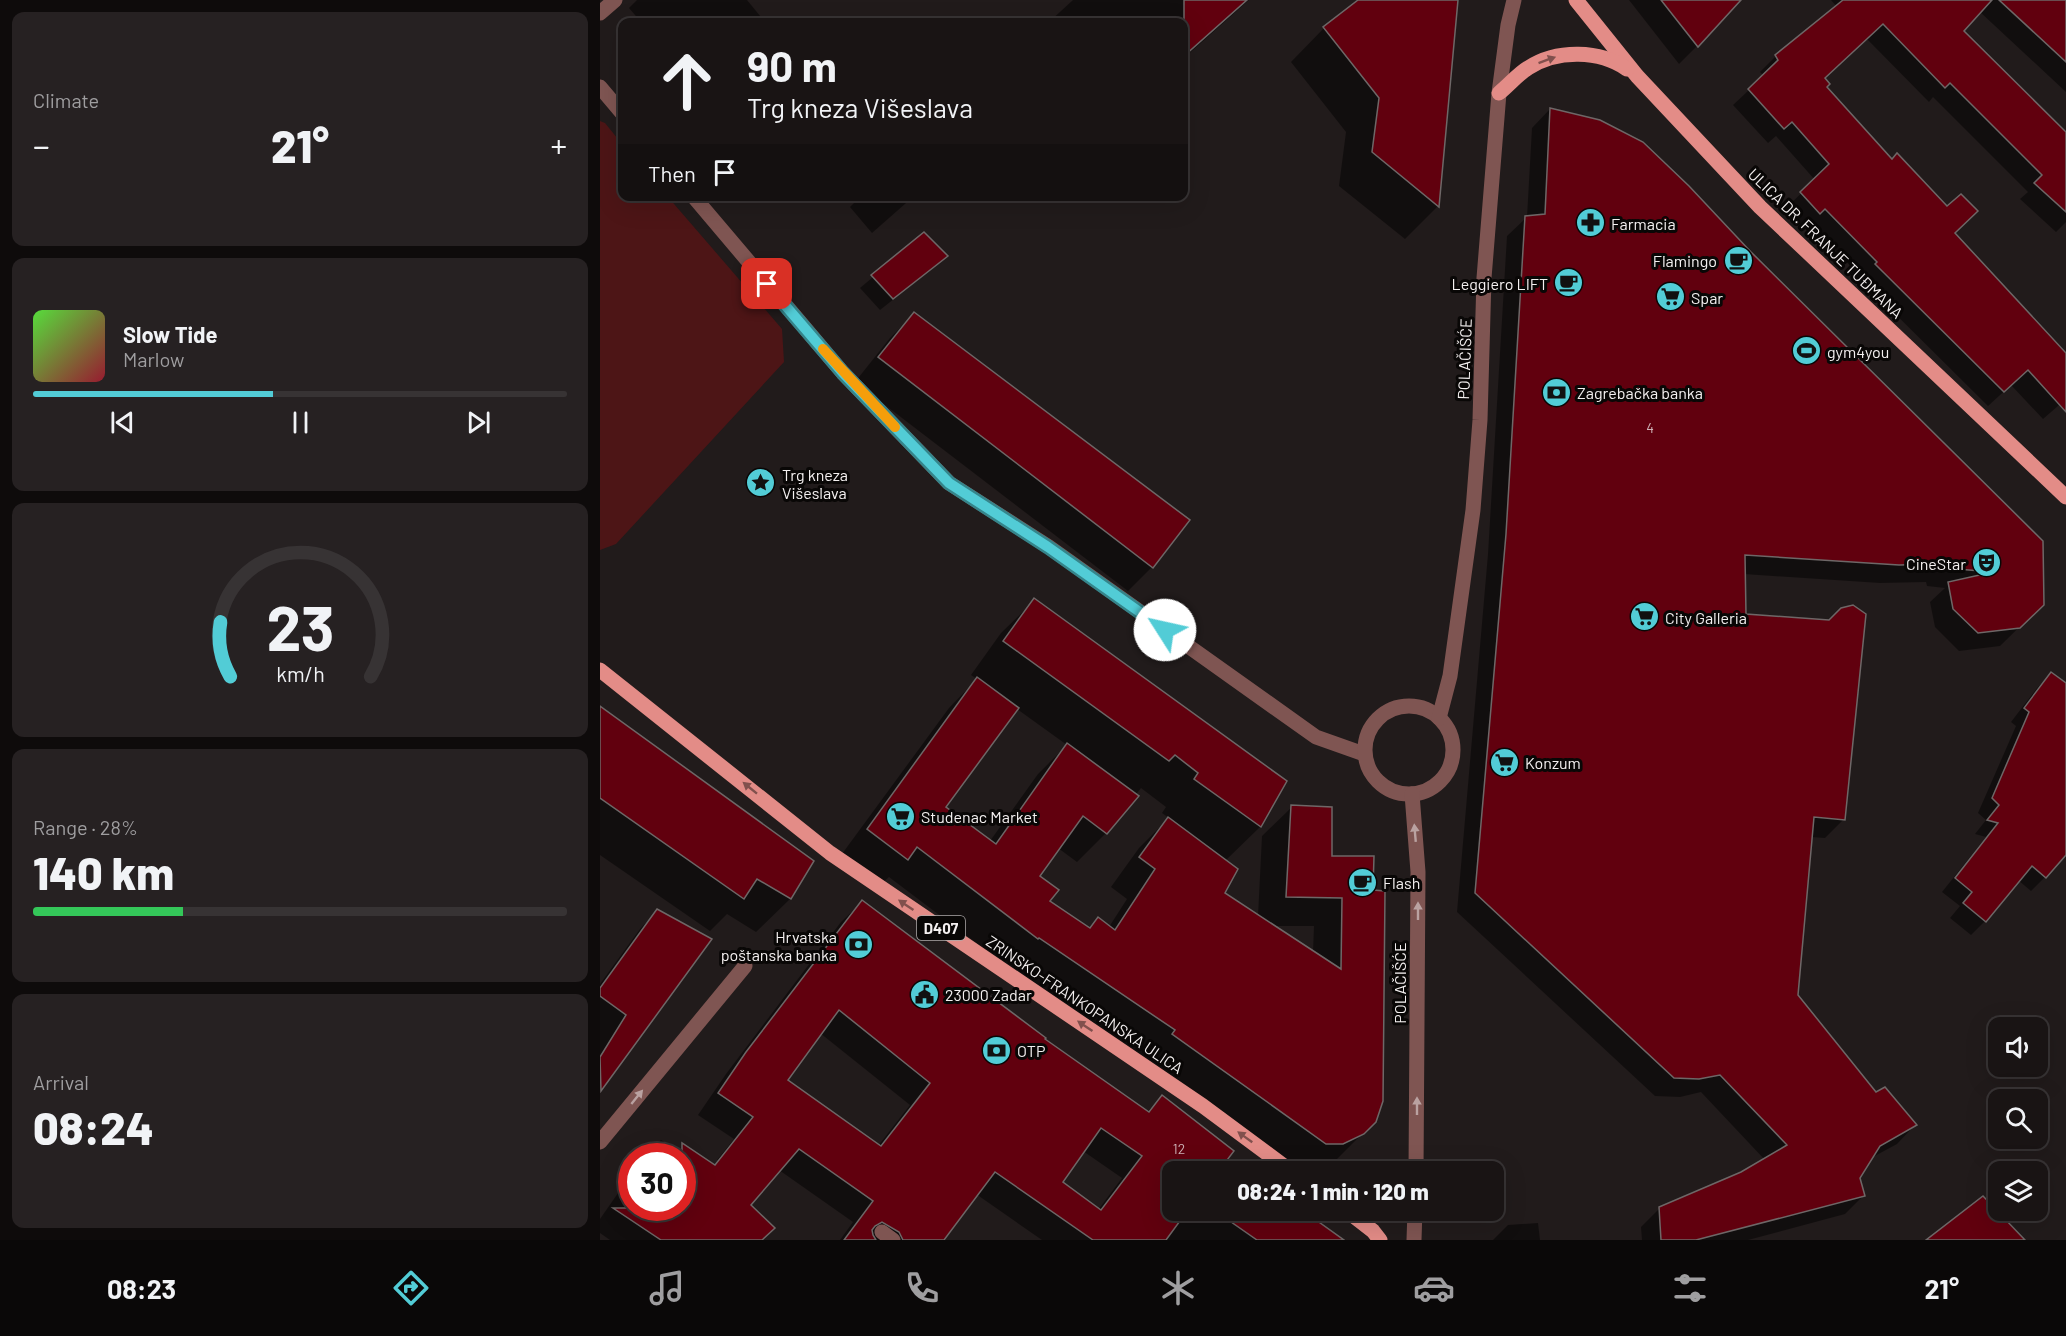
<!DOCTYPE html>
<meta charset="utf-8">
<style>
body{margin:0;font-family:Barlow,sans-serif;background:#262122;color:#f1f3f6;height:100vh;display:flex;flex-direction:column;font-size:22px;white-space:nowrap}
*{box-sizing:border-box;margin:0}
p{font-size:20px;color:#9f9ea0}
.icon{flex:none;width:33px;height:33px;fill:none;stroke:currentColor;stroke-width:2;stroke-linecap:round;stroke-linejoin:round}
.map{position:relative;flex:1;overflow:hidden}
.drawer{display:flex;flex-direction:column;gap:12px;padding:12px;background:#0e0b0b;width:600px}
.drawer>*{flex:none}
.top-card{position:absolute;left:18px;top:18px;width:570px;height:183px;border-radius:12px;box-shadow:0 6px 24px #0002,0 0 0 2px #373334;background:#191414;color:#f1f3f6;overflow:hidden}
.buttons{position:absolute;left:1388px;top:1017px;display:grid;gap:12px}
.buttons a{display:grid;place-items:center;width:60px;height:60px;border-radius:12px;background:#191414;box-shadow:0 6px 24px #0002,0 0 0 2px #373334;font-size:30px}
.speed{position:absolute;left:18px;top:1143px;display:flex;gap:12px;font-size:30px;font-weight:700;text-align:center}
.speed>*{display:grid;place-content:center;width:78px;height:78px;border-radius:50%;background:#191414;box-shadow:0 6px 24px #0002,0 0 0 2px #373334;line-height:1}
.speed .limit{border:9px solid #d22;background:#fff;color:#111}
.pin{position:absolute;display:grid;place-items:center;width:51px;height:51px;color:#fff;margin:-26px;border-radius:12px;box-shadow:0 3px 9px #0006}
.me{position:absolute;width:66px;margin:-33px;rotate:305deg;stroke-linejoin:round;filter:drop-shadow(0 0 4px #0008)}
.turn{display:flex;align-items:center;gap:21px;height:126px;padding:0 30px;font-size:27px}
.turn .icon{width:78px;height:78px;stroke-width:2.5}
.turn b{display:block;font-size:42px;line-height:51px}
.then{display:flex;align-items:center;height:57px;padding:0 30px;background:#0003;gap:12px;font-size:22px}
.big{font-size:45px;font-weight:800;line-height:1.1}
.drawer .card{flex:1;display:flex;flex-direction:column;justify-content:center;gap:9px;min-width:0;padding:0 21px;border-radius:12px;background:#262122}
.drawer .dial{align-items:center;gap:0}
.dial svg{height:156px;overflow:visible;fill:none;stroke:#373334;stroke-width:7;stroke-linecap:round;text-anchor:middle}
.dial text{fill:#f1f3f6;stroke:none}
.song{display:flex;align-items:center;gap:18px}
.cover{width:72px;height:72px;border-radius:9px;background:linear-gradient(135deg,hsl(110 70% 55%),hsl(350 70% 35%))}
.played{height:6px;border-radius:3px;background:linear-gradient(90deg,#52ccd6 45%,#373334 45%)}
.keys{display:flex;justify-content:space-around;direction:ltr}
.heat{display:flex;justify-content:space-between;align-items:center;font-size:33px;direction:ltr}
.charge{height:9px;border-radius:4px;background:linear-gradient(90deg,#34c759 28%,#373334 0)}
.trip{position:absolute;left:562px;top:1161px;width:342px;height:60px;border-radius:12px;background:#191414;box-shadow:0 6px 24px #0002,0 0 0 2px #373334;font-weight:800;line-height:60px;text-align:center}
.dock{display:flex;height:96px;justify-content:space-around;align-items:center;background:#0a0808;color:#9f9ea0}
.dock .icon{width:42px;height:42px}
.dock .selected{color:#52ccd6}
.dock b{font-size:27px;color:#f1f3f6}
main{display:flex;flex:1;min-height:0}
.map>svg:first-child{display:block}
.green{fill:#4d1516}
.shadow{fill:#0007;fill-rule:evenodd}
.building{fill:#61000e;stroke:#6e6767;stroke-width:1.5;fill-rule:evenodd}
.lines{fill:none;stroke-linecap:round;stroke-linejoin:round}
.minor{stroke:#7f5552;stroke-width:15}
.major{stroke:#e38c87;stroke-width:15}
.oneway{fill:#81504d}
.oneway2{fill:#baa2a1}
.route-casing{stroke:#35858b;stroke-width:15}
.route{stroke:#52ccd6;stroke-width:10}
.slow{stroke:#f59e0b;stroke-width:10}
.labels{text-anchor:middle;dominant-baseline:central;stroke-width:6;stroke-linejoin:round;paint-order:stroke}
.number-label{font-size:14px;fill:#cfb4b8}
.shield{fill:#090706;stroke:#aeaaaa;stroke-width:1.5}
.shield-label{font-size:15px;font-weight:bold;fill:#f4f0f0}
.poi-label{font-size:16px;fill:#f4f0f0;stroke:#090706;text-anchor:start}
.street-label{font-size:16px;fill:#f4f0f0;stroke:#090706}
</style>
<main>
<section class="drawer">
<div class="card"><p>Climate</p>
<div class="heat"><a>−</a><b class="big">21°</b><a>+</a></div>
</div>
<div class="card">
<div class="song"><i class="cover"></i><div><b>Slow Tide</b><p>Marlow</p></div></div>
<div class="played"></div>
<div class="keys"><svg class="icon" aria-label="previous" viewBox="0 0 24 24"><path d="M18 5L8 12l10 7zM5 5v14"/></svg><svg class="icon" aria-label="pause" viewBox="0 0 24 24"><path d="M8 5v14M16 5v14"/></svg><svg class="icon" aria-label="next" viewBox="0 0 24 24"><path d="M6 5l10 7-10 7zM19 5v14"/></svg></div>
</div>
<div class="card dial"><svg viewBox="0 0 100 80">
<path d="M14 69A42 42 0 1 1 86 69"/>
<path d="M14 69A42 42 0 0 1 9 41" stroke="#52ccd6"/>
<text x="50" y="56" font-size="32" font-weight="700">23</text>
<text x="50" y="72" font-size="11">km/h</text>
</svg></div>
<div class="card"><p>Range · 28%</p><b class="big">140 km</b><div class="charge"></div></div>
<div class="card"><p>Arrival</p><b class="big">08:24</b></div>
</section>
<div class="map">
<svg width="1466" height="1240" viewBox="0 0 1466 1240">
<rect width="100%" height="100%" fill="#211b1b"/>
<polygon class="green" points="0,121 5,123 22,144 22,196 68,197 182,329 184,362 16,544 0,550"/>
<g class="shadow">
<polygon points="37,0 147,0 165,22 41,22 29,8"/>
<polygon points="473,0 649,0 584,58 584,22 449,22"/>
<polygon points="760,0 851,0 838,206 805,239 739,186 746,132 691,62 724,28"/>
<polygon points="1029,0 1129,0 1097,46 1079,64"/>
<polygon points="1231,0 1466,0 1466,92 1379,11 1361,32 1466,134 1466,222 1456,232 1420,199 1428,192 1333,97 1329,102 1266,38 1223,79 1225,87 1354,233 1466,399 1443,419 1411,385 1388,406 1261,280 1263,279 1209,223 1204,228 1186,208 1215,180 1176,136 1168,143 1133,105 1164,76 1160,72 1176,56 1237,7"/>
<polygon points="950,109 1442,605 1400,646 1359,651 1335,627 1330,602 1345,588 1327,586 1326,582 1280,583 1144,574 1145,616 1244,819 1225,838 1211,837 1196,995 1276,1094 1315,1125 1297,1144 1271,1158 1259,1178 1263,1196 1245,1214 1148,1240 1042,1240 1041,1227 1060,1208 1142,1174 1165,1160 1101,1092 1080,1097 1055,1096 857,912 888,554 907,236 927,217 932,128"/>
<polygon points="261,196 314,196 272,233 250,207"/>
<polygon points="324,234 345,256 333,268 280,310 260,288"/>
<polygon points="314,314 587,520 552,567 528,591 255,382 290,338"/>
<path d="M 435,600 L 685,781 L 660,827 L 625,861 L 623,894 L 658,916 L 662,836 L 692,807 L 730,857 L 771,891 L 775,1121 L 733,1163 L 715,1172 L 696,1172 L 408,967 L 289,877 L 277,888 L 239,858 L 349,708 L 377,679 L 371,675 L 401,633 ZM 417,709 L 467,745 L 438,774 L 390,841 L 344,808 ZM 541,788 L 566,807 L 562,813 L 569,818 L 539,848 L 511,887 L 527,899 L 509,927 L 498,919 L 488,929 L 447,901 L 438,876 L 458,848 L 477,862 L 506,833 ZM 673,926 L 714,926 L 713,952 Z"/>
<polygon points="1451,674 1445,877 1431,891 1418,880 1385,921 1371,935 1350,918 1360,906 1342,892 1386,837 1375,834 1386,820 1378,813 1416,726 1411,722 1437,688"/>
<polygon points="0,708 212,862 190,899 156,932 127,914 110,931 0,855"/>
<path d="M 262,902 L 443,1040 L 547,1112 L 562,1097 L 626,1158 L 645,1172 L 573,1172 L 573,1210 L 700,1210 L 741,1240 L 442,1240 L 376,1194 L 343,1240 L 240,1240 L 253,1222 L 179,1170 L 149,1205 L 162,1240 L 10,1240 L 0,1233 L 0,1219 L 32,1173 L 32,1208 L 82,1208 L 82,1156 L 45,1156 L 61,1140 L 115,1171 L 121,1162 L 117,1160 L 134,1139 L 98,1115 L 126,1074 L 241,922 ZM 220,1033 L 310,1105 L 278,1146 L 186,1080 ZM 483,1151 L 522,1178 L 498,1210 L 461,1183 Z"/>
<polygon points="57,911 110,940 2,1081 0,1080 0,984 40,929"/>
<polygon points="938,1223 940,1240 893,1240 908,1225"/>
</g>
<g class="building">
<polygon points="584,0 647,0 584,56"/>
<polygon points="758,0 858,0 839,207 772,152 779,98 723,27"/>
<polygon points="1061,0 1141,0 1098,47"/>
<polygon points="1243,0 1392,0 1364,31 1466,132 1466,212 1434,183 1442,175 1350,83 1345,88 1283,24 1225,78 1230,84 1227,87 1292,159 1297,153 1347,206 1361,194 1378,211 1355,233 1466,353 1466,412 1428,370 1404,392 1275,264 1277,262 1225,209 1220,214 1200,192 1229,164 1192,122 1184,129 1148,89 1178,60 1175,55"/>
<polygon points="1399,0 1466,0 1466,62"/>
<polygon points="950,108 1000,120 1043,142 1089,186 1151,252 1443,541 1444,605 1420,628 1378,633 1353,609 1348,582 1393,572 1345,568 1344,564 1299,565 1145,555 1146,614 1229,620 1241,608 1253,605 1266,614 1245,820 1214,817 1198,995 1276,1092 1285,1087 1317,1125 1280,1146 1260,1178 1265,1196 1096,1240 1061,1240 1059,1207 1141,1172 1187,1145 1120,1075 1099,1079 1074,1078 875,893 906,534 925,216 945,214"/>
<polygon points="324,232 348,256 293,299 271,275"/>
<polygon points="314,312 590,520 553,568 278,357"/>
<polygon points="434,598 687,781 661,827 594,779 598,773 575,755 569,761 403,641"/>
<polygon points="1451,672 1466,683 1466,855 1446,878 1432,866 1386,922 1363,903 1372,892 1355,878 1398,823 1387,820 1399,805 1392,798 1429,712 1424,708"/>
<polygon points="377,677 419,708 346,807 396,844 467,743 539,796 507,834 483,816 440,876 459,890 450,901 490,928 498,917 515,930 555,869 539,857 568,817 638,869 625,893 741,969 742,898 686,897 691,805 732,807 732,856 774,856 773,890 785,891 783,1101 776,1122 764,1134 743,1144 726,1144 572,1034 575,1030 439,938 438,939 317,847 308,860 267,829"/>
<polygon points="0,706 214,861 191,899 157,879 144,899 0,798"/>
<path d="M 262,900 L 446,1038 L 445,1039 L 549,1112 L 562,1095 L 634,1151 L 618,1172 L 573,1172 L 573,1210 L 588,1210 L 566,1240 L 493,1240 L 395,1172 L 344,1240 L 303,1240 L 299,1232 L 282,1222 L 275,1226 L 272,1230 L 273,1235 L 276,1240 L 244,1240 L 273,1201 L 199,1149 L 151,1205 L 175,1228 L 162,1240 L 61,1240 L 13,1208 L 82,1208 L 82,1143 L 115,1165 L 153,1117 L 118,1093 L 146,1052 ZM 239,1010 L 330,1083 L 281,1146 L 188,1080 ZM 501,1128 L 542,1156 L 501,1210 L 463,1182 Z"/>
<polygon points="57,909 112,939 1,1091 0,1057 26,1015 0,996 0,988"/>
<polygon points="1383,1196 1425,1240 1326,1240"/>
<polygon points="614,1210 702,1210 744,1240 657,1240"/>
</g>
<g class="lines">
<g class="minor">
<polyline points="0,13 15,0"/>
<polyline points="0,87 22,113"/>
<polyline points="93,196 243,373 349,483 449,547 716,737 764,754"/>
<circle cx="809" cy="750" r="44"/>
<polyline points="839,718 850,676 873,510 880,420 884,278 899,93 908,25 914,0"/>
<polyline points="812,794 818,872 816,1172"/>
<polyline points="0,1142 145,966"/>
<polyline points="282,1232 293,1240"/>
<polyline points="814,1240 815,1210"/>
</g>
<g class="major">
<polyline points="976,0 1037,76 1160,207 1466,497"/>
<path d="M 899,93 C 909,85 918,74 928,68 C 957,49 1000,50 1027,69"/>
<polyline points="0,670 230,853 603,1106 692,1172"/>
<polyline points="746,1210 773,1231 780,1240"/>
</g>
</g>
<defs><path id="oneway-solid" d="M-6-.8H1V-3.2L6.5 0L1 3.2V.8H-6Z" transform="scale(1.5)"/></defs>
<g class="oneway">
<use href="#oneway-solid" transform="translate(947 60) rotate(-20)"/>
<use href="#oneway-solid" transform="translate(150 788) rotate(-141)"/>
<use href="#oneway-solid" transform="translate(306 905) rotate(-146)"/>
<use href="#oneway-solid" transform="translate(485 1026) rotate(-146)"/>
<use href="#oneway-solid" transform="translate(645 1137) rotate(-144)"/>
</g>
<g class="oneway2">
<use href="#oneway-solid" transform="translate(815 833) rotate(-95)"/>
<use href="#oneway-solid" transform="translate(818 911) rotate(-90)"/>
<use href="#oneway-solid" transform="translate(37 1097) rotate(-51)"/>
<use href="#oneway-solid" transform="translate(817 1106) rotate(-90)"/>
</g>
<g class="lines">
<defs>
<polyline id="route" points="167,284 243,373 349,483 448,547 565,630"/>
</defs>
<use href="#route" class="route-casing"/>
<use href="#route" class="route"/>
<polyline class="slow" points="223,349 295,427"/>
</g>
<defs>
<symbol id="pharmacy-disc" viewBox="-11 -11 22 22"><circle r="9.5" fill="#52ccd6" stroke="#090706"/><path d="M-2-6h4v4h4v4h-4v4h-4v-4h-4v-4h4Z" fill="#111"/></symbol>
<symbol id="cafe-disc" viewBox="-11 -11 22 22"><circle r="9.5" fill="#52ccd6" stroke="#090706"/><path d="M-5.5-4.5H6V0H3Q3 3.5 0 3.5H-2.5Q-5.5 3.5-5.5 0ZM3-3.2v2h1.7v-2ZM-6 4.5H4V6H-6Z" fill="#111"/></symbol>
<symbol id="supermarket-disc" viewBox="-11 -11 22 22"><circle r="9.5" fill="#52ccd6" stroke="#090706"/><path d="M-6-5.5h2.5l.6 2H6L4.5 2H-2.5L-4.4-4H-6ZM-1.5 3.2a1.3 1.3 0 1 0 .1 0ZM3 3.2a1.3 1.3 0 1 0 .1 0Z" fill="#111"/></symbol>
<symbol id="stadium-disc" viewBox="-11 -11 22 22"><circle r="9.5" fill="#52ccd6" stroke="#090706"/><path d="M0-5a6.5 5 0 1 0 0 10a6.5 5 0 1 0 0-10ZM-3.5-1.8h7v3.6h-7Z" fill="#111"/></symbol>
<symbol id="bank-disc" viewBox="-11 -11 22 22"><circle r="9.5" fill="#52ccd6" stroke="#090706"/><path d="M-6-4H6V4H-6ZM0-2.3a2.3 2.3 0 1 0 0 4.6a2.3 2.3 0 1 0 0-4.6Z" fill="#111"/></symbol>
<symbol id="sight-disc" viewBox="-11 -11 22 22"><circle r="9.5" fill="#52ccd6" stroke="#090706"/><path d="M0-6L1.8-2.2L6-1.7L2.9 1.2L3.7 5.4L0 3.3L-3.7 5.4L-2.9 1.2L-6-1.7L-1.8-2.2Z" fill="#111"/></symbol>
<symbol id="theatre-disc" viewBox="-11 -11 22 22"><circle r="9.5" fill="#52ccd6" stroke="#090706"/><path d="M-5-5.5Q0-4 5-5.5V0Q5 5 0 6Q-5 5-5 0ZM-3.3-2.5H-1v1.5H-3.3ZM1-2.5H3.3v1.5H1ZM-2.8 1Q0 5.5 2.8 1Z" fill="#111"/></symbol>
<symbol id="civic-disc" viewBox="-11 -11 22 22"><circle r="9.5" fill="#52ccd6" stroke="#090706"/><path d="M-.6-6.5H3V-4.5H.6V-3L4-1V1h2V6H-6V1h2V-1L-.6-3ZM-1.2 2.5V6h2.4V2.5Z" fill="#111"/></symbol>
</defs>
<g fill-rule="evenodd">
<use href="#pharmacy-disc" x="974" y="206" width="33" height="33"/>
<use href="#cafe-disc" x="1122" y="244" width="33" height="33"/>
<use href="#cafe-disc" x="952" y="266" width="33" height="33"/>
<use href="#supermarket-disc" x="1054" y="280" width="33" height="33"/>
<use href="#stadium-disc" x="1190" y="334" width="33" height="33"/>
<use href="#bank-disc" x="940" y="376" width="33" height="33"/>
<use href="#sight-disc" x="144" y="466" width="33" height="33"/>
<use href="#theatre-disc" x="1370" y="546" width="33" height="33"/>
<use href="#supermarket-disc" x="1028" y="600" width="33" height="33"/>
<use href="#supermarket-disc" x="888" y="746" width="33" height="33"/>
<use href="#supermarket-disc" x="284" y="800" width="33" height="33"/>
<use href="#cafe-disc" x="746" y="866" width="33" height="33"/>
<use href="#bank-disc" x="242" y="928" width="33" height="33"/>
<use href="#civic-disc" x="308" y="978" width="33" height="33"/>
<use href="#bank-disc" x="380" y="1034" width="33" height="33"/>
</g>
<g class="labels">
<g class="number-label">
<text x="1050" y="427">4</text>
<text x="579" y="1148">12</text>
</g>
<rect class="shield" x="317" y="916" width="48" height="24" rx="4.5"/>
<g class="shield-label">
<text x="341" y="928">D407</text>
</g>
<g class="poi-label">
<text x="1011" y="223">Farmacia</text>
<text x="1117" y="260" text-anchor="end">Flamingo</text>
<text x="948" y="283" text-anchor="end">Leggiero LIFT</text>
<text x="1091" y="297">Spar</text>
<text x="1227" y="351">gym4you</text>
<text x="977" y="392">Zagrebačka banka</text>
<text x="182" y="474">Trg kneza<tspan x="182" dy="18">Višeslava</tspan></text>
<text x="1366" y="563" text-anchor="end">CineStar</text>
<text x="1065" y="617">City Galleria</text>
<text x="925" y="762">Konzum</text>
<text x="321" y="816">Studenac Market</text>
<text x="783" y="882">Flash</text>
<text x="237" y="936" text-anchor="end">Hrvatska<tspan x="237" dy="18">poštanska banka</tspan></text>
<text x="345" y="994">23000 Zadar</text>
<text x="417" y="1050">OTP</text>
</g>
<g class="street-label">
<text transform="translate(1226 243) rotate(44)">ULICA DR. FRANJE TUĐMANA</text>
<text transform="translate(864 359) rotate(-88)">POLAČIŠĆE</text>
<text transform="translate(799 983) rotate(-90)">POLAČIŠĆE</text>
<text transform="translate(485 1004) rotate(34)">ZRINSKO-FRANKOPANSKA ULICA</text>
</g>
</g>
</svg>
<div class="buttons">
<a><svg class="icon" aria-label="sound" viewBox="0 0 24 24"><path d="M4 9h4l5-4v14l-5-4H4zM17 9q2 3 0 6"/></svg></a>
<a><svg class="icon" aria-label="search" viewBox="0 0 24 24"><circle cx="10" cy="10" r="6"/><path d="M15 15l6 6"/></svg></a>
<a><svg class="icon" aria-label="layers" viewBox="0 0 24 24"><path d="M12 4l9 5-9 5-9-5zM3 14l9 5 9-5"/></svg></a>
</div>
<div class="speed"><div class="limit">30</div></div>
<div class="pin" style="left:167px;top:284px;background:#d93025"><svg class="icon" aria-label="arrive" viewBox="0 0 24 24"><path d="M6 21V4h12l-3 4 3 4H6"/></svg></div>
<svg class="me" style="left:565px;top:630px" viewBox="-20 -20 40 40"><circle r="19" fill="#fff"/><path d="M0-13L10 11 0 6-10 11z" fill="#52ccd6"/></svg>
<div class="trip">08:24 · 1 min · 120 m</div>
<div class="top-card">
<div class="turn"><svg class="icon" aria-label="ahead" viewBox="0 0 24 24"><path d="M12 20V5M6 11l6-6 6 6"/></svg><div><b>90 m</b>Trg kneza Višeslava</div></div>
<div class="then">Then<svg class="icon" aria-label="arrive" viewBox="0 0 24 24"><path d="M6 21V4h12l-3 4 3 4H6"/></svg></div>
</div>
</div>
</main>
<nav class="dock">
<b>08:23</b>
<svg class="icon selected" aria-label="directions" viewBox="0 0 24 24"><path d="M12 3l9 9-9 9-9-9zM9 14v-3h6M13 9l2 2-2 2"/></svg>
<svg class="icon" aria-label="music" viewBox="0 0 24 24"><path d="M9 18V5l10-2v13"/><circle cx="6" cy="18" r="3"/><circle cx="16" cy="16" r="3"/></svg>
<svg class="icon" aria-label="phone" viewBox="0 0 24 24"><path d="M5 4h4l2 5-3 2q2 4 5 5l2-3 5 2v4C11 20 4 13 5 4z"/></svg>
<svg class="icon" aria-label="climate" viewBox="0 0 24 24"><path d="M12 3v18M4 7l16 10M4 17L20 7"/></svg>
<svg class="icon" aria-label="car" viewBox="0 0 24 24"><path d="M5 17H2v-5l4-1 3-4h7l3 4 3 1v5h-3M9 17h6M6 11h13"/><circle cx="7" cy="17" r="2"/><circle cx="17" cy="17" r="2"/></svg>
<svg class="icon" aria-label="filters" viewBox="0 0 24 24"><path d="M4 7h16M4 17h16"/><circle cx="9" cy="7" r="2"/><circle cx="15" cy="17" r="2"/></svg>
<b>21°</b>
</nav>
